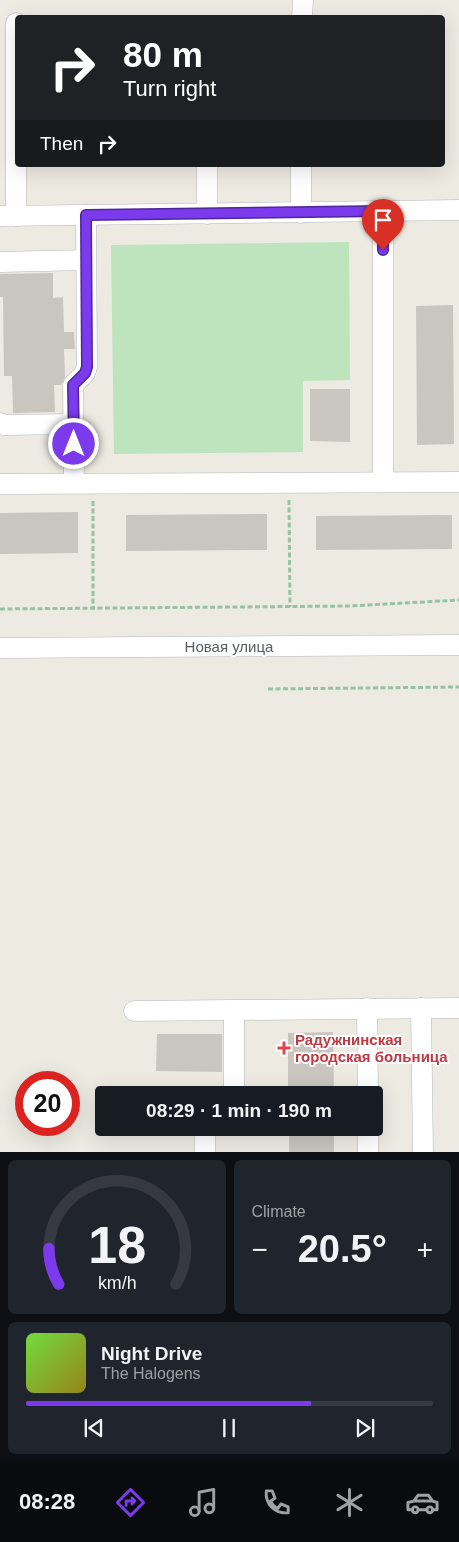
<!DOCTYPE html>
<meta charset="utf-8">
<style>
body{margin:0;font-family:Helvetica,sans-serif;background:#20242c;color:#f1f3f6;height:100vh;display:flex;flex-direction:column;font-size:19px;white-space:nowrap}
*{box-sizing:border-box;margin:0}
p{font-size:16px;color:#9ea1a6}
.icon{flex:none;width:28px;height:28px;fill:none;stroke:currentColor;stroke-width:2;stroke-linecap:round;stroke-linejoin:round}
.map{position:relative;height:1152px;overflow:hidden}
.panel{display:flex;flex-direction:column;gap:8px;padding:8px;background:#0d0f14;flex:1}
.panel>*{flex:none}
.hud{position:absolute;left:15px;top:15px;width:430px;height:152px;border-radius:5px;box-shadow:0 5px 20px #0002;background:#202124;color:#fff;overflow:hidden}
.speed{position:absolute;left:15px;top:1071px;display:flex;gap:10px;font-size:25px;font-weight:700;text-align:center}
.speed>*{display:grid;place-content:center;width:65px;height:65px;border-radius:50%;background:#171b24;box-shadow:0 5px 20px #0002;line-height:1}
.speed .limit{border:8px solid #d22;background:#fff;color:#111}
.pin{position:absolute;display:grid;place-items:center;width:42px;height:42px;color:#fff;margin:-51px -21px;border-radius:50% 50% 50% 0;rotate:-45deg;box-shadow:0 0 5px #0007}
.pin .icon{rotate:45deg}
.me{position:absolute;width:55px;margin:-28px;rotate:0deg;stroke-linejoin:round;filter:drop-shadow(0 0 4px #0008)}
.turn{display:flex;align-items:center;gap:18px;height:105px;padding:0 25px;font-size:22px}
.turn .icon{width:65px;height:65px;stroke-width:2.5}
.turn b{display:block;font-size:35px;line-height:42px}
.then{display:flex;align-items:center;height:48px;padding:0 25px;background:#0003;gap:10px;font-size:19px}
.big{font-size:38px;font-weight:700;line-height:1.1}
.panel .tile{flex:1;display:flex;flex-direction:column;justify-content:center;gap:8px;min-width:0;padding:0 18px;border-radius:8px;background:#20242c}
.panel .dial{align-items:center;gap:0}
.dial svg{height:130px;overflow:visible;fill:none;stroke:#363941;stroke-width:7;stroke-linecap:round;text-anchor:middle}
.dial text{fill:#f1f3f6;stroke:none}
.song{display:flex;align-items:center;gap:15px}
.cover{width:60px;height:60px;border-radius:8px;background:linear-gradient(135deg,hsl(100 70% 55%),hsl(50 70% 35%))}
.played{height:5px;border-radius:2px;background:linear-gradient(90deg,#7c3aed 70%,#363941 70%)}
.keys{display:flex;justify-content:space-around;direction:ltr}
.heat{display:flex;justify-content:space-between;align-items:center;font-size:28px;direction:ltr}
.panel .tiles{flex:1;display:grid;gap:8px;grid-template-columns:1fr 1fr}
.tile:last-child{grid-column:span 2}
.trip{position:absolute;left:95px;top:1086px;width:288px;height:50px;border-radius:5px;background:#171b24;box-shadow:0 5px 20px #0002;font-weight:700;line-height:50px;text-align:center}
.tab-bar{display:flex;height:80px;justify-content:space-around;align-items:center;background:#090b0e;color:#9ea1a6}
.tab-bar .icon{width:35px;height:35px}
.tab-bar .selected{color:#7c3aed}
.tab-bar b{font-size:22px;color:#f1f3f6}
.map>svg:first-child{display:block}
.green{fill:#bde4bd}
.building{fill:#c9c6c0}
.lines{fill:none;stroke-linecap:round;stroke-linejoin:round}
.minor-casing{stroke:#b4b7bb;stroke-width:21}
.path{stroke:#95c3a3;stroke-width:3;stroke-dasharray:5 2.5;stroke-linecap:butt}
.minor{stroke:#fff;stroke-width:20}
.route-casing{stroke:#51269a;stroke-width:12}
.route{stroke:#7c3aed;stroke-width:9}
.health-dot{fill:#e0444e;stroke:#fff;stroke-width:2}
.labels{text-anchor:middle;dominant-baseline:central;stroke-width:4;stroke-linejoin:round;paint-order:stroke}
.street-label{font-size:15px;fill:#595d62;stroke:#fff}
.health-label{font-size:15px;font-weight:bold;fill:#be3a42;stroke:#fff;text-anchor:start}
</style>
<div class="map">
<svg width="459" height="1152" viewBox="0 0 459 1152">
<rect width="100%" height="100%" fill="#eceae1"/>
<polygon class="green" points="349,242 350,380 303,381 303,452 114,454 111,245"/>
<g class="building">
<polygon points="53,273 53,298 63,297 64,332 74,332 75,349 64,349 65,377 61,385 54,385 55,412 13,413 12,376 4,376 3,297 0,297 0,274"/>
<polygon points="453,305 454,444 417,445 416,306"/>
<polygon points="310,389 350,389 350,442 310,441"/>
<polygon points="78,512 78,553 0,554 0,513"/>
<polygon points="267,514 267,550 126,551 126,515"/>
<polygon points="452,515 452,549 316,550 316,516"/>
<polygon points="333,1032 334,1095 288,1095 288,1033"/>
<polygon points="157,1034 222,1034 222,1072 156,1071"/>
<rect x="289" y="1128" width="45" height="24"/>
</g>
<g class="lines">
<defs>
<g id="minor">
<polyline points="302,18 303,0"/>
<polyline points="383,211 383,482"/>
<polyline points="301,213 301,165"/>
<polyline points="207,214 207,165"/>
<polyline points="0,216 459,210"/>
<polyline points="16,216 16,23"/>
<polyline points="0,262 86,260"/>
<polyline points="0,423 4,425 73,424"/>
<polyline points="74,483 73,385 85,373 87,367 86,215"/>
<polyline points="0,484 459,482"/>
<polyline points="0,648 459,645"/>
<polyline points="367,1008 368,1095"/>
<polyline points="421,1008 423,1152"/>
<polyline points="134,1011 459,1008"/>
<polyline points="234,1095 234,1011"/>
<polyline points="205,1128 205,1152"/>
<polyline points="368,1128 368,1152"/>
</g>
</defs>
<use href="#minor" class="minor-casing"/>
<g class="path">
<polyline points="289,500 290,607"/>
<polyline points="93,501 93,608"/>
<polyline points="0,609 350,606 459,600"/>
<polyline points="268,689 459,687"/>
</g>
<use href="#minor" class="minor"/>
</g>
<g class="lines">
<defs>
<polyline id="route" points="74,444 73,385 85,373 87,367 86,215 383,211 383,250"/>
</defs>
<use href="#route" class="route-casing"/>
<use href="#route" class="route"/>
</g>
<path class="health-dot" d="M281.5 1040.5h5v5h5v5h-5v5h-5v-5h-5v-5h5z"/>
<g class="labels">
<g class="street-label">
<text x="229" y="646">Новая улица</text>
</g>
<g class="health-label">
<text x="295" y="1039">Радужнинская<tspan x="295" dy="17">городская больница</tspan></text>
</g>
</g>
</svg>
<div class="speed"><div class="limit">20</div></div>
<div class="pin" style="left:383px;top:250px;background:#d93025"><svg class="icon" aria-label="arrive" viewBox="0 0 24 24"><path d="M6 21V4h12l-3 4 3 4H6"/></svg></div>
<svg class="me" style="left:74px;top:444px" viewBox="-20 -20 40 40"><circle r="17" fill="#7c3aed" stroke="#fff" stroke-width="3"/><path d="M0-11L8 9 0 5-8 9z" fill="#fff"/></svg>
<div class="trip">08:29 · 1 min · 190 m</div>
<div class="hud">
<div class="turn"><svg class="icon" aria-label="right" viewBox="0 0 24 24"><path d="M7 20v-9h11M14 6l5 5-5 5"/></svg><div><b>80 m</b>Turn right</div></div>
<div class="then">Then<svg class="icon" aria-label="right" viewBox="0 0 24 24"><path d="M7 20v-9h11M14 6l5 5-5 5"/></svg></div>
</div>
</div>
<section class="panel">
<div class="tiles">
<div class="tile dial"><svg viewBox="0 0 100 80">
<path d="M14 69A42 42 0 1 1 86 69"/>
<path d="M14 69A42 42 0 0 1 8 47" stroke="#7c3aed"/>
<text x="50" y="56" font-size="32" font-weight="700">18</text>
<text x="50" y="72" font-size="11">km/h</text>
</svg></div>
<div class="tile"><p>Climate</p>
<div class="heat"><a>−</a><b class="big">20.5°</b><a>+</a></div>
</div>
<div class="tile">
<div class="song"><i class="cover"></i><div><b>Night Drive</b><p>The Halogens</p></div></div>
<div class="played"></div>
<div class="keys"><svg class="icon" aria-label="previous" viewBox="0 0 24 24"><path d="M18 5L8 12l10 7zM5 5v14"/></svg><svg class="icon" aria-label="pause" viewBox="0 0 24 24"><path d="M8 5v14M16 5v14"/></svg><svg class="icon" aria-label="next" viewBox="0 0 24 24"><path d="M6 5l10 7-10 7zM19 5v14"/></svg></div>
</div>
</div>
</section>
<nav class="tab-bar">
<b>08:28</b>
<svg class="icon selected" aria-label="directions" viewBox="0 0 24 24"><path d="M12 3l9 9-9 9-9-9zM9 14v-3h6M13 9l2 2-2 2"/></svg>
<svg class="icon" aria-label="music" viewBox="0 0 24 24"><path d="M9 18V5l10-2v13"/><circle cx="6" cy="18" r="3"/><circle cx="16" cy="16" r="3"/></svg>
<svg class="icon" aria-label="phone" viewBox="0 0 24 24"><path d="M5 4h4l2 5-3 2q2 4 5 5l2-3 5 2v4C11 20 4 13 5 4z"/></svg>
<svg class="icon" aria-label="climate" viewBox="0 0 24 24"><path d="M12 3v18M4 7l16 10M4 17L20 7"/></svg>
<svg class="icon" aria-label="car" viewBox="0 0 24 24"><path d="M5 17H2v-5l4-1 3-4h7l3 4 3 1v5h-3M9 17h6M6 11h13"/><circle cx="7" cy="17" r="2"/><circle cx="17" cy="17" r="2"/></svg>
</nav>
